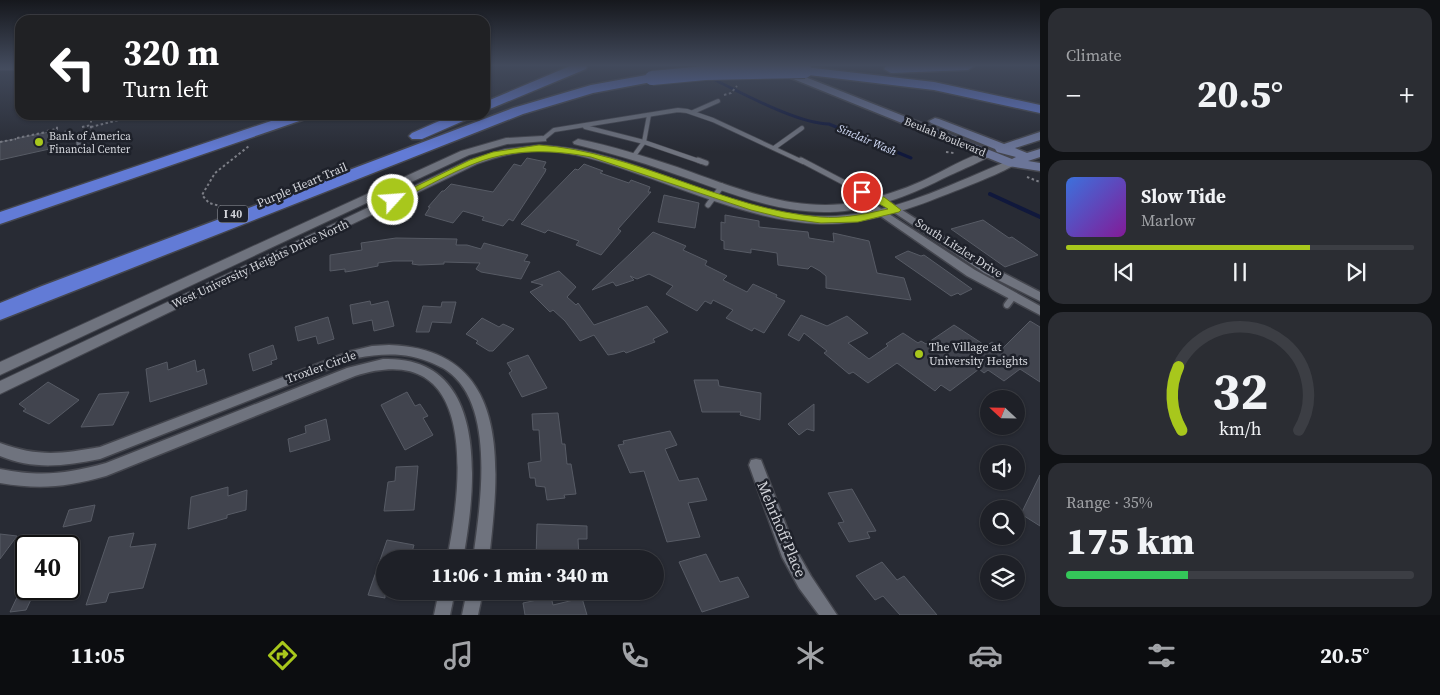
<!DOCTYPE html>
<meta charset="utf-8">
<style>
body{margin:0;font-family:"Source Serif 4",serif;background:#2b2d33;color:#f1f3f6;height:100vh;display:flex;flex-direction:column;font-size:19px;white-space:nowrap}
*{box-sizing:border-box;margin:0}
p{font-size:16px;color:#a1a3a7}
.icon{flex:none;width:28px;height:28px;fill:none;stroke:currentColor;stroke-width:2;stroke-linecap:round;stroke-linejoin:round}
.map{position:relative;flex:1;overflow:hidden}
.panel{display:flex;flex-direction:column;gap:8px;padding:8px;background:#101215;width:400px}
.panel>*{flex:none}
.guide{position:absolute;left:15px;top:15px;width:475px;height:105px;border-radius:15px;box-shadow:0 1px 4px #0004,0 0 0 1px #3c3e44;background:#202124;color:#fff;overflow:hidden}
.needle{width:32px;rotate:292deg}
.fabs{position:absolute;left:980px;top:390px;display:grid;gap:10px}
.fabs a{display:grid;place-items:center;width:45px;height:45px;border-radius:50%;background:#1e2027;box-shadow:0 1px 4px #0004,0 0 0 1px #3c3e44;font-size:25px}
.speed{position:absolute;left:15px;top:535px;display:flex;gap:10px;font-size:25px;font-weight:700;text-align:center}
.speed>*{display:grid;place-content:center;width:65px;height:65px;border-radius:50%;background:#1e2027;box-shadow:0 1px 4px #0004,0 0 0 1px #3c3e44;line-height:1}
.speed .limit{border:2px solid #111;border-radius:8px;background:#fff;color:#111}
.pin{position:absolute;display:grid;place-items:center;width:42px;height:42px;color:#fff;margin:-21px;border:2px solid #fff;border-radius:50%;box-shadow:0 1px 5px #0007}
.me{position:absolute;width:55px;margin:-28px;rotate:64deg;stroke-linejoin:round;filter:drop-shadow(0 0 4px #0008)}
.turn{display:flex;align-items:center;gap:18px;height:105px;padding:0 25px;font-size:22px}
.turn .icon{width:65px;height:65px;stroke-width:2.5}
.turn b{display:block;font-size:35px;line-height:42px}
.big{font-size:38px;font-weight:800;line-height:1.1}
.panel .widget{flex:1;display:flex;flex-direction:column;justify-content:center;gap:8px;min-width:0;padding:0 18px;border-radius:15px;background:#2b2d33}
.panel .dial{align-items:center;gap:0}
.dial svg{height:130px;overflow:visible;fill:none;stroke:#3c3e44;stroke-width:7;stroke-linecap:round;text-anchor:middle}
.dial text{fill:#f1f3f6;stroke:none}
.song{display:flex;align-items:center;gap:15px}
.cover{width:60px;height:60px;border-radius:8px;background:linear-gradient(135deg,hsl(220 70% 55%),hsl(290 70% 35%))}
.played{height:5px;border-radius:2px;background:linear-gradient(90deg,#a8c71c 70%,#3c3e44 70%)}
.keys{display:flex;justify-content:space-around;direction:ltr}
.heat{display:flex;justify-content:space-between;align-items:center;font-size:28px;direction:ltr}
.charge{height:8px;border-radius:4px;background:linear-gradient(90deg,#34c759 35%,#3c3e44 0)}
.trip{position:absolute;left:376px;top:550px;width:288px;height:50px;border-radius:25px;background:#1e2027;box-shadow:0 1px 4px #0004,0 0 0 1px #3c3e44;font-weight:800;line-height:50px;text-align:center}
.tabs{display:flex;height:80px;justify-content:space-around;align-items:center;background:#0c0d10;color:#a1a3a7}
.tabs .icon{width:35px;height:35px}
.tabs .current{color:#a8c71c}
.tabs b{font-size:22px;color:#f1f3f6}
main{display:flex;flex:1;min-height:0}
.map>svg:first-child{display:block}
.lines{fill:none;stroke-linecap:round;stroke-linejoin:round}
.stream-far1{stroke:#10183c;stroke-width:3}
.stream{stroke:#10183c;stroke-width:4}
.building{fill:#41444e;stroke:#575b65}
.service-far2-casing{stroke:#44464e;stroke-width:5.5}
.service-far1-casing{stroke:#44464e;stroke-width:7}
.service-casing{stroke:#44464e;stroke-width:9}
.minor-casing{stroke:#44464e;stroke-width:3}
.tertiary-casing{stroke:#44464e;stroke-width:2}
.secondary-casing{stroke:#44464e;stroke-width:3}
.motorway-casing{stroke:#44464e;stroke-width:3}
.path{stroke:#7c7e86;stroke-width:2;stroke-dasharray:2.5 2.5;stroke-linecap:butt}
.service-far2{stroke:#6f737e;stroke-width:4}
.service-far1{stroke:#6f737e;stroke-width:5}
.service{stroke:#6f737e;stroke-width:6}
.minor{fill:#6f737e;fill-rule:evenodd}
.tertiary{fill:#6f737e;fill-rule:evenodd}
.secondary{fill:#6b7598;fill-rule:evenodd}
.motorway{fill:#627bd6;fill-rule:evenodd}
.motorway-bridge-casing{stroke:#44464e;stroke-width:16;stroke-linecap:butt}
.motorway-bridge{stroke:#627bd6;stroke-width:14}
.route{fill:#a8c71c;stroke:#6d8112}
.poi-dot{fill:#a8c71c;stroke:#1e212a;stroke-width:2}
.labels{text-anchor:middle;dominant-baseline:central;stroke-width:5;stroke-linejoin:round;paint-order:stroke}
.far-poi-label{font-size:11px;fill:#d4d6dc;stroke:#1e212a;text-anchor:start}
.far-street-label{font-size:11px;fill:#d4d6dc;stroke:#1e212a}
.far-water-label{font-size:11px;font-style:italic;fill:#d7e1fd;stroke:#1e212a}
.shield{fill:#1e212a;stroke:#9da0a7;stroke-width:1}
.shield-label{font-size:11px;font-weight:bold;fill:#d4d6dc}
.street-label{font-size:12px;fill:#d4d6dc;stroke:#1e212a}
.poi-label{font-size:12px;fill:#d4d6dc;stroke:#1e212a;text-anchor:start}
.near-street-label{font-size:15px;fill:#d4d6dc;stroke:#1e212a}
</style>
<main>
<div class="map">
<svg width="1040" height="615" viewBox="0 0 1040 615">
<rect width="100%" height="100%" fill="#282b34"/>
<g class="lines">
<path class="stream-far1" d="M 711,78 C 740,92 798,124 829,124 L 911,158"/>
<polyline class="stream" points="990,194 1040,217"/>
</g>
<g class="building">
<polygon points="54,131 54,148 0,160 0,142"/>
<polygon points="527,158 546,162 543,168 546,169 545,172 513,221 509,219 503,226 482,220 484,217 463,211 453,223 425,215 430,207 428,207 442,191 444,191 451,184 493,192 514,164 521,166"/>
<polygon points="584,164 603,171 600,173 629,183 631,180 650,187 648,192 651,192 618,229 621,231 601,255 576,245 579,241 548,230 545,233 521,224 575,169 578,170"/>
<polygon points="664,195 699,203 695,228 658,222"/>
<polygon points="725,215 759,221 759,227 808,232 809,238 834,242 833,233 869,241 877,273 904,278 911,300 826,288 826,276 820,271 811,266 808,269 778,265 777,253 751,249 751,253 724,249 724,241 721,240 721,222 725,223"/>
<polygon points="983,220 1009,238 1012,237 1038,255 1005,267 951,229"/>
<polygon points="653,232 686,246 683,250 707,261 705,265 727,276 723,280 747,292 753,284 777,295 776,297 785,301 764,333 754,328 752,331 726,318 733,310 713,300 711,304 705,301 697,311 666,294 673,286 649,274 637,279 630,276 634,280 616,286 613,282 592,290"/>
<polygon points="396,238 457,239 456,245 467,245 481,249 484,243 528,255 524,261 530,262 521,279 481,272 476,269 480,263 444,262 444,264 419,265 412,264 413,261 393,261 378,263 378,266 352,271 345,272 345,269 330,271 330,255 362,250 361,243"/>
<polygon points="908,251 921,256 924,255 972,289 960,295 958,293 951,296 895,257"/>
<polygon points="559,271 576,287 567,297 576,305 578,303 594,325 647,306 668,332 653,339 655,342 626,353 624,351 614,354 608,355 594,335 580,341 565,321 553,310 550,312 530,292 543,285 531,282"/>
<polygon points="370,301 371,305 388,301 394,326 374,331 372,320 353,324 350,305"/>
<polygon points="442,302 456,302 451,323 432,322 429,332 416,332 423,306 441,307"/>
<polygon points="801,315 827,326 847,316 868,333 848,343 869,359 888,346 886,344 903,333 918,343 921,341 926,344 954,325 986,346 992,342 1002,349 1030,321 1040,327 1040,382 1020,369 1004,381 988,370 984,373 979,369 950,391 941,385 935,391 897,363 868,383 853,372 849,374 824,353 827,351 804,333 799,341 788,335"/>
<polygon points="328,317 334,339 318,344 316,336 298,341 295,327"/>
<polygon points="482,318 499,327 503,324 514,329 493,351 489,351 476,343 478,341 466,334"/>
<polygon points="273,345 277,359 271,361 272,364 253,371 249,354"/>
<polygon points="528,355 547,388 522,397 509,373 512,371 507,363"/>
<polygon points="195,360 197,372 204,369 207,384 150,402 146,369 167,362 168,370"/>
<polygon points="694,380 718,380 719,386 761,393 760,420 740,415 741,412 702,412"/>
<polygon points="48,382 79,400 49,424 23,411 26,409 19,404"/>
<polygon points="129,392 113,425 81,427 99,394"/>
<polygon points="407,392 415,406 420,404 428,416 423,418 433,435 405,450 381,405"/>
<polygon points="814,404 814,431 807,429 799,435 788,424"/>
<polygon points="558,413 562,444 565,444 567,464 571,464 576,494 564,495 565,498 547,500 545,487 536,486 535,478 530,478 528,463 541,461 539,430 533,430 532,414"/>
<polygon points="326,419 330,440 290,452 288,439 306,433 305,426"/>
<polygon points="670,431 677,445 665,449 679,481 698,478 707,500 688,503 700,537 667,542 644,471 630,473 618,445 624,444 623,441"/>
<polygon points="418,466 414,510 384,511 388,482 395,481 396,467"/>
<polygon points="1040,475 1040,526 1021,514"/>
<polygon points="228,487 228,496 247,490 246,510 227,515 227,518 188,529 191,497"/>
<polygon points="852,489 876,531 867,532 870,538 849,542 838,523 844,522 828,493"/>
<polygon points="95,505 91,521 63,527 69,510"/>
<polygon points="537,524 587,526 587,539 578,539 579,559 536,559"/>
<polygon points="134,533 130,547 156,544 143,588 109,593 106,602 86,605 109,537"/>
<polygon points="0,534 17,536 0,559"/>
<polygon points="387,540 414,545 410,559 385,559 385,598 368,595"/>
<polygon points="706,554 720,582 738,577 749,597 702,612 679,562"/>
<polygon points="882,562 897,580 904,576 937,615 900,615 883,596 875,600 856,576"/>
<polygon points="21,589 36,589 26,610 10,612"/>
<polygon points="551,597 553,605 582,598 587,615 525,615 523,603"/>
</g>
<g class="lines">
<defs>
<g id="service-far2">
<polyline points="693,112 718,101"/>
<polyline points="585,127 644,142 702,162"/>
<polyline points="66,133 78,136 79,149"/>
<polyline points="543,139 554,130 678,110 687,111 713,120 803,162"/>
<polyline points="774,148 802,128"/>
<polyline points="633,157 644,142 649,115"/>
</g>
<g id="service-far1">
<polyline points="698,160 706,163"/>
<polyline points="801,160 843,182 874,201"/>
<polyline points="708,205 722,186"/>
</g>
<polyline id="service" points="1007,305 1013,297"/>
<g id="minor">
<polygon points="880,196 992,267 1040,292 1040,301 984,273 877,201 877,197"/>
<polygon points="866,199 975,270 1040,306 1040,315 967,276 863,204 863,200"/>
<path d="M 389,345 C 514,349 499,469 489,559 L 473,559 C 480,507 497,404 446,370 C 442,367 436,365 432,363 C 408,352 382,353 357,358 L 100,459 C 65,466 33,470 0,456 L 0,443 C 38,457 61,454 100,447 L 351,351 L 372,346 Z"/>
<path d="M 383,359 C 491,355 476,488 463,559 L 447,559 C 462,485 480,336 355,376 L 106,476 C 66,487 41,490 0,483 L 0,469 C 41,477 66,474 106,463 L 347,368 Z"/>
<polygon points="756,459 761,460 763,465 794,546 811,576 837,615 819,615 799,588 782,557 749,465 751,460"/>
<polygon points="439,591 455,591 450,615 434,615"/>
<polygon points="467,591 483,591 478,615 462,615"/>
</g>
<g id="tertiary">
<rect x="0" y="66" width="20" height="4"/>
<polygon points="542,136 546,137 546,141 507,144 469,155 0,375 0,362 461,151 506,138"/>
<path d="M 578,139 C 612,146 644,156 677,167 C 734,187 795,214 857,202 C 880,197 902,190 922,181 C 944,171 965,157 988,151 L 993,154 C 988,159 952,174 942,179 C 909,196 869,211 830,212 C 775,214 720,189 669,172 C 638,161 607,152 574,144 L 573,142 Z"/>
<path d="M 539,145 C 645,149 739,227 847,215 C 904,209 956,182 1008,161 L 1016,161 L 1017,163 C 1010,170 958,190 945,195 C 905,211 864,225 820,224 C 756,221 695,193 635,173 C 604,162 572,151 539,151 C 518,151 497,157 477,164 L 0,394 L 0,381 L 469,160 L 505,149 Z"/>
</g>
<polygon id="secondary" points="780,67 1012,159 1016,157 997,152 995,149 931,123 929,121 935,118 939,119 1004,144 1040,132 1040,140 1015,148 1027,153 1040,149 1040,157 1028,161 1040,163 1040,171 1008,166 776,72 776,68"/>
<g id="motorway">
<polygon points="570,66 587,66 586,69 485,111 485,102"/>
<polygon points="886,66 974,66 968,70 891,73 884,69"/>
<polygon points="805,67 934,82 1040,105 1040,113 934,90 800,74 798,71 800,68"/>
<polygon points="652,74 657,75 659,78 657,81 593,93 523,114 0,320 0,303 42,286 513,108 591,85"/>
<polygon points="289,115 310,115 308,118 0,224 0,212"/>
<polygon points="453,115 472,115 470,118 422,139 412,139 409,136 412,133"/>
</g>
</defs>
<use href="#service-far2" class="service-far2-casing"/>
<use href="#service-far1" class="service-far1-casing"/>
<use href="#service" class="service-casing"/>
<use href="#minor" class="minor-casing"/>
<use href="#tertiary" class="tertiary-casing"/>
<use href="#secondary" class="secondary-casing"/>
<use href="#motorway" class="motorway-casing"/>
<g class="path">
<polyline points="724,95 731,93 737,86"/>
<polyline points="91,115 91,125"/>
<polyline points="82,127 91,125 91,131"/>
<polyline points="91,127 138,115"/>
<polyline points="47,131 57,129 57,125"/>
<polyline points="17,138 46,132"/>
<polyline points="0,142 16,139"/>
<polyline points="946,152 954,153"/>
<polyline points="1027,177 1040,182"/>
<polyline points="227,208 209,203 202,195 215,173 249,146"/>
</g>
<use href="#service-far2" class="service-far2"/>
<use href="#service-far1" class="service-far1"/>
<use href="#service" class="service"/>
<use href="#minor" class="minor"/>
<use href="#tertiary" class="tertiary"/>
<use href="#secondary" class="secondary"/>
<use href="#motorway" class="motorway"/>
<defs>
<polyline id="motorway-bridge" points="652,78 705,73 805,71"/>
</defs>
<use href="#motorway-bridge" class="motorway-bridge-casing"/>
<use href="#motorway-bridge" class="motorway-bridge"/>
</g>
<linearGradient id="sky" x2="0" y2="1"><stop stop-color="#16181d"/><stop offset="0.43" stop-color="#424a5c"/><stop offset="1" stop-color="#424a5c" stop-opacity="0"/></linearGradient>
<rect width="1040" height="152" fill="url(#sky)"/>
<path class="route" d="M 539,145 C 637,152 723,209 820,217 C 843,219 865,214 888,209 C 878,202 870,202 858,194 L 858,190 L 862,190 L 876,197 L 884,197 L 901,210 L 899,212 L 858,222 L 821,223 L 784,218 L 751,210 L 591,157 C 559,151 527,149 495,157 C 465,164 424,188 396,202 L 389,202 L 388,200 L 470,160 L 493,152 Z"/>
<g class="poi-dot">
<circle cx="39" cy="142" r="5"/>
<circle cx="919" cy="354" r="5"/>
</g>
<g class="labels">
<g class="far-poi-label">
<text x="49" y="136">Bank of America<tspan x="49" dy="13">Financial Center</tspan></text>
</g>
<g class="far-street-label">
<text transform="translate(945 137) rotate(22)">Beulah Boulevard</text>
</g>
<g class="far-water-label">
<text transform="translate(867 140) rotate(23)">Sinclair Wash</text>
</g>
<rect class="shield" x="218" y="205.5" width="30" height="17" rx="4"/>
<g class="shield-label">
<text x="233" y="214">I 40</text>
</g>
<g class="street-label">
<text transform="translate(302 185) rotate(-23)">Purple Heart Trail</text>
<text transform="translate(959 248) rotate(32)">South Litzler Drive</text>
<text transform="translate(260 264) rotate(-25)">West University Heights Drive North</text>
<text transform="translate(321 367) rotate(-20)">Troxler Circle</text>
</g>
<g class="poi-label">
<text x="929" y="347">The Village at<tspan x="929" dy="14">University Heights</tspan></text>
</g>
<g class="near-street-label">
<text transform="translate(782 529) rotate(67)">Mehrhoff Place</text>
</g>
</g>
</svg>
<div class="fabs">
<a><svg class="needle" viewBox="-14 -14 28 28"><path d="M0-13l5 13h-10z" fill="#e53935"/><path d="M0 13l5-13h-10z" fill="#a1a3a7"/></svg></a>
<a><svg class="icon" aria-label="sound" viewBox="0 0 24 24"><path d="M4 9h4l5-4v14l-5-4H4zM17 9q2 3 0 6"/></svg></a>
<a><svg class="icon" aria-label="search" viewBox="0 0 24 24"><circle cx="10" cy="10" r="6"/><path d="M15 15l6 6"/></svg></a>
<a><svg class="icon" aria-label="layers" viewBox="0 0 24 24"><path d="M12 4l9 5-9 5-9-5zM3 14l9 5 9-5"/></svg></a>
</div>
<div class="speed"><div class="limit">40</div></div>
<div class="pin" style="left:862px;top:192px;background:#d93025"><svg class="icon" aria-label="arrive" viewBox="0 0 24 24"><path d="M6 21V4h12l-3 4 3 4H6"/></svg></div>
<svg class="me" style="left:393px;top:200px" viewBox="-20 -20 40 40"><circle r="17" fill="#a8c71c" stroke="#fff" stroke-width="3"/><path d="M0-11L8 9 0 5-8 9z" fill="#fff"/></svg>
<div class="trip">11:06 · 1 min · 340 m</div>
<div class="guide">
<div class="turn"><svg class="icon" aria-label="left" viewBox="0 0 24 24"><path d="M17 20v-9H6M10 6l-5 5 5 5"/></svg><div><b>320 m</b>Turn left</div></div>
</div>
</div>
<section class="panel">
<div class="widget"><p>Climate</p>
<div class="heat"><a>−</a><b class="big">20.5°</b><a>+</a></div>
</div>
<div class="widget">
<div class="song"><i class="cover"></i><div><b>Slow Tide</b><p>Marlow</p></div></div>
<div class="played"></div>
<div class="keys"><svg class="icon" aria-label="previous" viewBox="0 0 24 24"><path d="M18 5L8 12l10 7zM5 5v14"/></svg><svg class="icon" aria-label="pause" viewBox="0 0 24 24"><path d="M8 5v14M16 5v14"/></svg><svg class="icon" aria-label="next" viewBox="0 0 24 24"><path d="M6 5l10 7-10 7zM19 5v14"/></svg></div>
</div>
<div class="widget dial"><svg viewBox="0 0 100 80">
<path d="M14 69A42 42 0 1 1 86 69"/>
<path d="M14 69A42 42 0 0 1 12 30" stroke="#a8c71c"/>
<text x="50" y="56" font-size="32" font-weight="700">32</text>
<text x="50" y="72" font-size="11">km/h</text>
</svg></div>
<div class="widget"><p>Range · 35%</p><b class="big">175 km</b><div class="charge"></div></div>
</section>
</main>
<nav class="tabs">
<b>11:05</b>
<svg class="icon current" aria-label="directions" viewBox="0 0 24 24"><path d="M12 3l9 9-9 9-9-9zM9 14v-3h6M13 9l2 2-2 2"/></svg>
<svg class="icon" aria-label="music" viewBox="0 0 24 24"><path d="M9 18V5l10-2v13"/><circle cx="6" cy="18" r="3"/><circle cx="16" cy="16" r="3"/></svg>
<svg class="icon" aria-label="phone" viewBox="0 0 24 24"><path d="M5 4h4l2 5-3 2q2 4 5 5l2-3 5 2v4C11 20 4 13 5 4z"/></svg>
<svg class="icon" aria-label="climate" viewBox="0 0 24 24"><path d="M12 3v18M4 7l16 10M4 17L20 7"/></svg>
<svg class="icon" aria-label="car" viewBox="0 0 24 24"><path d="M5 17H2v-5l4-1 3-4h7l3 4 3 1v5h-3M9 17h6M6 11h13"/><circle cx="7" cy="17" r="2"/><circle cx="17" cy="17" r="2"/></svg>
<svg class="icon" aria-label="filters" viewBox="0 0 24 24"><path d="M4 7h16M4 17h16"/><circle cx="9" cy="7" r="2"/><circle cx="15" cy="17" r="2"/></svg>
<b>20.5°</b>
</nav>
